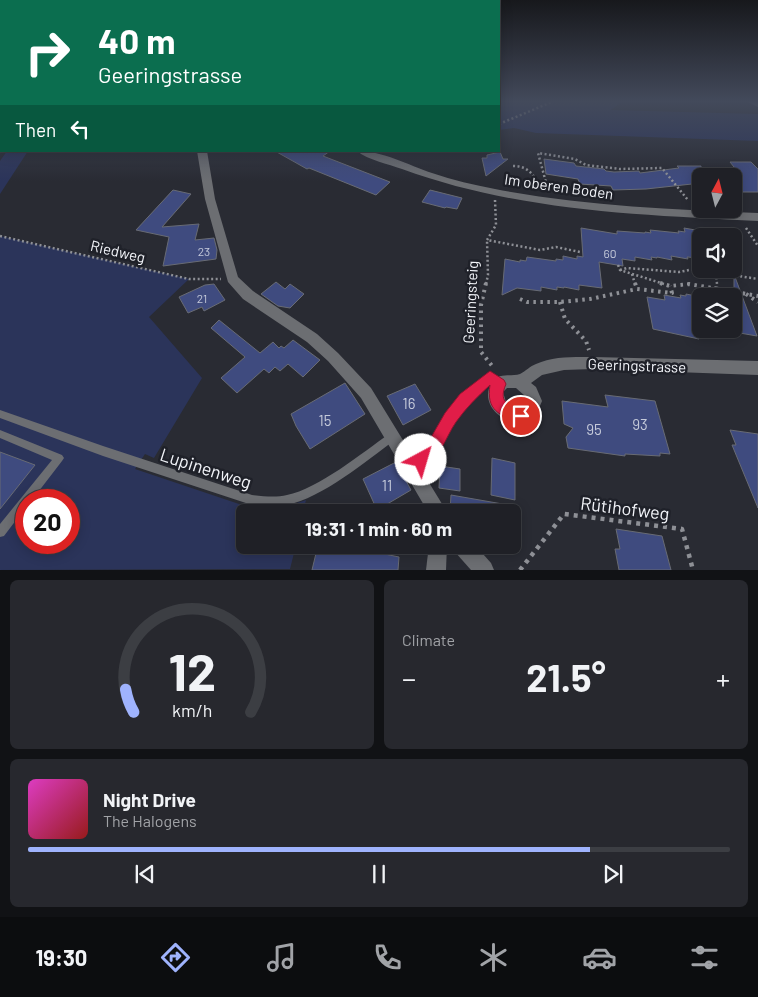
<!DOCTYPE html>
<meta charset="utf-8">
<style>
body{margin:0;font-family:Barlow,sans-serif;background:#27282e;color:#f1f3f6;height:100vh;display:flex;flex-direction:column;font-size:19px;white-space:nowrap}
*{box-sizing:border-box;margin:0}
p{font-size:16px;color:#a1a3a7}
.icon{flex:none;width:28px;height:28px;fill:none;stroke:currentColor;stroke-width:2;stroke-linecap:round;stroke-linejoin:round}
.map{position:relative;height:570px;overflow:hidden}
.panel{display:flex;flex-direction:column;gap:10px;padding:10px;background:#111215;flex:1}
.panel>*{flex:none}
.banner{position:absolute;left:0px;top:0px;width:500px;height:152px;box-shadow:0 2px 12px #0003,0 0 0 1px #3c3e43;background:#0b6e4f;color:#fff;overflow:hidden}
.needle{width:32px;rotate:7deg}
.tools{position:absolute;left:692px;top:168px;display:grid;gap:10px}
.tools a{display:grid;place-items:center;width:50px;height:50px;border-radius:8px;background:#1f2026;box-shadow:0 2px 12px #0003,0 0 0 1px #3c3e43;font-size:25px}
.speed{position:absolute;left:15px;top:489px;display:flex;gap:10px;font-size:25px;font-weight:700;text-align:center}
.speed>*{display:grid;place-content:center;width:65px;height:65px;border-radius:50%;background:#1f2026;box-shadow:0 2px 12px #0003,0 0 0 1px #3c3e43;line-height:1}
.speed .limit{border:8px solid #d22;background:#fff;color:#111}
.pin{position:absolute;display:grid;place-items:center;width:42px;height:42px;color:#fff;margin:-21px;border:2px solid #fff;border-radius:50%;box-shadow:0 1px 5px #0007}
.me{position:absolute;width:55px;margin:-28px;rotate:39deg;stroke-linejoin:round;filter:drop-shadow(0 0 4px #0008)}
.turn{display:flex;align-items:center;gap:18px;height:105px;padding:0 15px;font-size:22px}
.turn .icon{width:65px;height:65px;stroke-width:2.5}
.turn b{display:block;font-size:35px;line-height:42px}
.then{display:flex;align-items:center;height:48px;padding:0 15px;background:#0003;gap:10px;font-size:19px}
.big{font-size:38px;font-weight:700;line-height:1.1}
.panel .tile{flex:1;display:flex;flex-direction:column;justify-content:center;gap:8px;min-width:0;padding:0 18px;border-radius:8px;background:#27282e}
.panel .dial{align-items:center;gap:0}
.dial svg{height:130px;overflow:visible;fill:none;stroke:#3c3e43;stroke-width:7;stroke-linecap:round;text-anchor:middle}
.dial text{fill:#f1f3f6;stroke:none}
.song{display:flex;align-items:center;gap:15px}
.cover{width:60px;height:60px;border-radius:8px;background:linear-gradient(135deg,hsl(310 70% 55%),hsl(0 70% 35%))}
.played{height:5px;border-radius:2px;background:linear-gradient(90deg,#9fb3fd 80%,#3c3e43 80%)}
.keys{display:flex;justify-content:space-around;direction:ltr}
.heat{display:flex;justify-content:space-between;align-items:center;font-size:28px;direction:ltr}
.panel .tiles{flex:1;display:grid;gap:10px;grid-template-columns:1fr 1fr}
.tile:last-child{grid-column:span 2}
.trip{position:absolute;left:236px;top:504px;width:285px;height:50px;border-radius:8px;background:#1f2026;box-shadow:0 2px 12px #0003,0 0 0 1px #3c3e43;font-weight:700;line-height:50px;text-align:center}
.menu{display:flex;height:80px;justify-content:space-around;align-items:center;background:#0c0d0f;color:#a1a3a7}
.menu .icon{width:35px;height:35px}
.menu .selected{color:#9fb3fd}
.menu b{font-size:22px;color:#f1f3f6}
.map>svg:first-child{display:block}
.green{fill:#2b345a;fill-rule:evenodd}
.building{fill:#3f4b7f;stroke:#686b74}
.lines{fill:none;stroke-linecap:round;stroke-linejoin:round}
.path-far2{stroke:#8e9096;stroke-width:2.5;stroke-dasharray:2 2.5;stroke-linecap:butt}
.path-far1{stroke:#8e9096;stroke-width:4;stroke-dasharray:2.5 4.5;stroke-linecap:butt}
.path{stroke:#8e9096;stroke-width:4.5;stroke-dasharray:4 5;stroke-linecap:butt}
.service{fill:#6c6e72;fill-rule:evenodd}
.minor{fill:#6c6e72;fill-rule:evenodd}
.route{fill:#e11d48;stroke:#92132f}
.labels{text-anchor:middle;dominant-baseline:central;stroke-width:5;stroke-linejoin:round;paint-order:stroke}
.number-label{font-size:12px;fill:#c5cada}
.street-label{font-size:15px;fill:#f2f4f9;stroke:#1f2129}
.near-number-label{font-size:15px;fill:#c5cada}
.near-street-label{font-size:18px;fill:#f2f4f9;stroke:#1f2129}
</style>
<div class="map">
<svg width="758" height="570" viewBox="0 0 758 570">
<rect width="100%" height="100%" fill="#292b33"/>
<g class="green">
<polygon points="499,101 623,101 611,110 758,114 758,141 536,133 514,128 499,130"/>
<polygon points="7,151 28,151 0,194 0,161"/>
<path d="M 0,236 L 189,279 L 149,317 L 202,378 L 154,458 L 145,454 L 135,469 L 242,505 L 279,509 L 306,500 L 303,512 L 245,512 L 245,545 L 296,545 L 290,569 L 0,570 ZM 26,500 L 69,500 L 69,542 L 26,542 Z"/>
</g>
<g class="building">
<polygon points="275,151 330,151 323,156 390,182 376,195 309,168 307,169"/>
<polygon points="500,152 503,159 508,159 486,176 482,158 487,158 487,155"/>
<polygon points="544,159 574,163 576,166 604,169 606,171 614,172 639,171 640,173 679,168 677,166 701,166 701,197 692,184 646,189 613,190 611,186 580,184 578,179 546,174"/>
<polygon points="730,162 751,162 758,169 758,192 734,192 734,167"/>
<polygon points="173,190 191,194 162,227 199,224 195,240 214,238 217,250 216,259 163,266 169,237 136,230"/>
<polygon points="430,190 462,198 457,209 446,207 445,208 422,202"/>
<polygon points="581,228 617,234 617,231 645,233 645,232 651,233 650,230 679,233 678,231 685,232 684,228 701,231 701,258 687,257 688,259 671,256 672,260 657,257 657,258 651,257 652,260 635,257 635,261 622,259 623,266 599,262 602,288 579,285 579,290 564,287 564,288 557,287 557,290 541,287 541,291 517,288 502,295 505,259 520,262 520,260 526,261 527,257 556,261 556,259 563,260 563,256 577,259 577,256 583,257"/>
<polygon points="734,277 735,277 757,336 734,332"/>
<polygon points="276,282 285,289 290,284 304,294 290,308 278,306 261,294"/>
<polygon points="214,284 225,300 204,311 202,307 188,313 179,297 205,285"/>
<polygon points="686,294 701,297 701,331 697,330 699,339 653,329 647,297 665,300 664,295 681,298 680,295 686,296"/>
<polygon points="219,320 260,353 273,342 279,348 281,346 284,348 293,340 320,360 303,377 288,364 280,371 275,367 269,373 264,369 237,393 221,378 245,357 211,328"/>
<polygon points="345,383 365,414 310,449 296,426 291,414"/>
<polygon points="415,384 431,410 403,425 387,396"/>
<polygon points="605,395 655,401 670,454 660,453 660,456 625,454 625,456 568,448 566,437 573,428 564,424 562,401 608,407"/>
<polygon points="730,430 758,434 758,508 732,445 736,445"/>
<polygon points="0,452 35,465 0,509"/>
<polygon points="492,458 515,463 515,500 491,495"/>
<polygon points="396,462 411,490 377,510 363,479"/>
<polygon points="440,466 460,469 460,491 439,488"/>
<polygon points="451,495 514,506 513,512 450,511"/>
<polygon points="616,529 662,536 671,570 619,570 615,549 620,549"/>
<polygon points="318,545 341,545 399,557 398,570 312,570"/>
</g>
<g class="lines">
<g class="path-far2">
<polyline points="499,124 554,101"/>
<polyline points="413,151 415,151"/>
<path d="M 513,166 C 528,166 535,175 540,189"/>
<polyline points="548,190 538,153 575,159 586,165 620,169 662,168 688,200"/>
<polyline points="495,200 496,225 487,240 540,250 556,247 580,252"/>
<polyline points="746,228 758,246"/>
<polyline points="0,236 189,279 221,279"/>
<polyline points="618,265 620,270 664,284"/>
<polyline points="620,270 627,268 679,272 694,269 758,279"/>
<polyline points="716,273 717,284"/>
<polyline points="632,274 635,284"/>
<polyline points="486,284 488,275 487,240"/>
<polyline points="687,284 690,284"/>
</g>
<g class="path-far1">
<polyline points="486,283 481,305 481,352 493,367"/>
<polyline points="635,283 637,289"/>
<polyline points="660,283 670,286 689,284 758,296"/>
<polyline points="716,289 717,283"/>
<polyline points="746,294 758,302"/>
<polyline points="520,299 527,302 560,302 590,299 637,289 672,293 670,286"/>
<polyline points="560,302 565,319 586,341 589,350"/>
</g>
<polyline class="path" points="520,570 564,514 682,529 693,570"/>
<g class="service">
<polygon points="490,373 502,381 503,384 502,387 499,388 490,382 468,402 453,421 434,454 415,472 412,474 409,472 407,469 409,466 428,448 447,415 462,396 487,374"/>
<path d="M 0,410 L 103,446 L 252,495 C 263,496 275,498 287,495 C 318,489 362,453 389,434 L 392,433 L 395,434 L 396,437 L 395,440 C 366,461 322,498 287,505 C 275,507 263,506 252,505 L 103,456 L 0,418 Z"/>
<polygon points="0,430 62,455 64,458 62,461 32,500 26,500 26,507 4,536 0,537 0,524 52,460 0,438"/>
</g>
<g class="minor">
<polygon points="746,101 758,102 758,107"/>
<polygon points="197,151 207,151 215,199 238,277 253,291 317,334 338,353 371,388 447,512 428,512 361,398 328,361 307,342 243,299 228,282 205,199"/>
<path d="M 357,151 C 383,151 408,165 432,173 C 453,180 474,185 495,189 C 582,206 669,209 758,213 L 758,221 C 638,215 517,211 402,169 C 388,164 368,160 357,151 Z"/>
<path d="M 593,357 L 758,361 L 758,375 L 593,369 L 564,370 L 542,375 L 531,383 L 536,387 L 542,401 C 527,444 473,411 492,382 C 498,372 511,377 520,374 C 526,371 530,366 536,364 C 553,356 575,357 593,357 ZM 507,388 L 516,388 L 525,396 L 525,403 L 516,407 L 506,402 L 503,392 Z"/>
<polygon points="429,545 447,545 446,570 426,570"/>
<polygon points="453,545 475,545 491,563 494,570 471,570 455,552"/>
</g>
</g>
<linearGradient id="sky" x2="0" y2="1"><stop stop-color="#17181c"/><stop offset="0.56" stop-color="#434a5b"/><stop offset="1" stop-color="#434a5b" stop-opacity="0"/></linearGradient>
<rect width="758" height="181" fill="url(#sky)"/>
<path class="route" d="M 490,371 L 504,380 L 506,384 C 497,405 511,405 526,411 L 528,416 L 526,420 L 521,422 C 499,416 486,410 490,385 C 477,397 466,408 456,422 C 445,438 440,460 421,468 L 416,466 L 414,460 L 416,455 L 426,446 L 445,413 L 460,394 Z"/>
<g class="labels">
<g class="number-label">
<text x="204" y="251">23</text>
<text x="610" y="253">60</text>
<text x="202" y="298">21</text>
</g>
<g class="street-label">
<text transform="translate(559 186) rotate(8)">Im oberen Boden</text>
<text transform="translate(118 251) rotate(13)">Riedweg</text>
<text transform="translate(470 302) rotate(-87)">Geeringsteig</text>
<text transform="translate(637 365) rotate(2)">Geeringstrasse</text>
</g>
<g class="near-number-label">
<text x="409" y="403">16</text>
<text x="325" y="420">15</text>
<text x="640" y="424">93</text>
<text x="594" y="429">95</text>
<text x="387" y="485">11</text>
</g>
<g class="near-street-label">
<text transform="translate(206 468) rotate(18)">Lupinenweg</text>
<text transform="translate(625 508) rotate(7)">Rütihofweg</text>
</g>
</g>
</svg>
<div class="tools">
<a><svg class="needle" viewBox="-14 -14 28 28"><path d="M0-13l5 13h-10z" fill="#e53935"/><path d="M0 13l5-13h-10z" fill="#a1a3a7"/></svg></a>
<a><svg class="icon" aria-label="sound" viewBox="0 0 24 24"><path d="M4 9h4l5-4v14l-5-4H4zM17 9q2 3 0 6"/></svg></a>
<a><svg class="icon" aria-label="layers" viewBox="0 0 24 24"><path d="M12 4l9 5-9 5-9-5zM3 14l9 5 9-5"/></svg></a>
</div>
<div class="speed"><div class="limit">20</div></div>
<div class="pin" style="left:521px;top:416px;background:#d93025"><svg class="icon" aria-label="arrive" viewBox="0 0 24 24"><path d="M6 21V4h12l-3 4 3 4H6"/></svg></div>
<svg class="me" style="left:421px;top:460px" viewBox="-20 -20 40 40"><circle r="19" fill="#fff"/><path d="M0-13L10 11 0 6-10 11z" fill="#e11d48"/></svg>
<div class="trip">19:31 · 1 min · 60 m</div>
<div class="banner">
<div class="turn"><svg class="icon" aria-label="right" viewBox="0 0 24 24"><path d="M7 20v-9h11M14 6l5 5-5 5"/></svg><div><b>40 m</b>Geeringstrasse</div></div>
<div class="then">Then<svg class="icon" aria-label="left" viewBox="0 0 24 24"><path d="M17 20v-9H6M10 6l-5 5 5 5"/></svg></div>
</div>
</div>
<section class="panel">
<div class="tiles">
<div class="tile dial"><svg viewBox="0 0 100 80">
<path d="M14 69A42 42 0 1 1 86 69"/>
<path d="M14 69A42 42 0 0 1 9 55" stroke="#9fb3fd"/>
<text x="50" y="56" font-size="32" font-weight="700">12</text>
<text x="50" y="72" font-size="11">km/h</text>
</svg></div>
<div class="tile"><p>Climate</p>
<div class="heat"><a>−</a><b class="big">21.5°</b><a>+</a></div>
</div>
<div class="tile">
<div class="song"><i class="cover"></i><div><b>Night Drive</b><p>The Halogens</p></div></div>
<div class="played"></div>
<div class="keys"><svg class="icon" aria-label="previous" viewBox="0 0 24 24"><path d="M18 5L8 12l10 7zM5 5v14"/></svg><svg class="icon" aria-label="pause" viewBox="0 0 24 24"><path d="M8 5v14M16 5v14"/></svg><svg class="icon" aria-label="next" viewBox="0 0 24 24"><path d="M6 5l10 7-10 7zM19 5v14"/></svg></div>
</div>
</div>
</section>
<nav class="menu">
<b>19:30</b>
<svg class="icon selected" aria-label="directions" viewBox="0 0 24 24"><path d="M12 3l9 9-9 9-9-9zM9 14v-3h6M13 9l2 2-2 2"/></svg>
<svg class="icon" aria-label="music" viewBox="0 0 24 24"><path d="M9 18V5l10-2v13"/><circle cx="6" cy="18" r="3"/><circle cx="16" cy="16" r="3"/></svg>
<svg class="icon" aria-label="phone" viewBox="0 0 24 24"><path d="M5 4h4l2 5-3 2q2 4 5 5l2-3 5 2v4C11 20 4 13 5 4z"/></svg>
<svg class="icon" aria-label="climate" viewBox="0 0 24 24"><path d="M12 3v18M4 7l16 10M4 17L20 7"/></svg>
<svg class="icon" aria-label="car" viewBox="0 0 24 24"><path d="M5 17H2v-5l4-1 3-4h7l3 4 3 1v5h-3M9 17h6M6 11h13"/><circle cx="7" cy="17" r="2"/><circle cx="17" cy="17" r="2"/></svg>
<svg class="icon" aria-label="filters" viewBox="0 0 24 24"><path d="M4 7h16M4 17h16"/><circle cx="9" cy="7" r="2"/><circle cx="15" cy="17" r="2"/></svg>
</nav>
